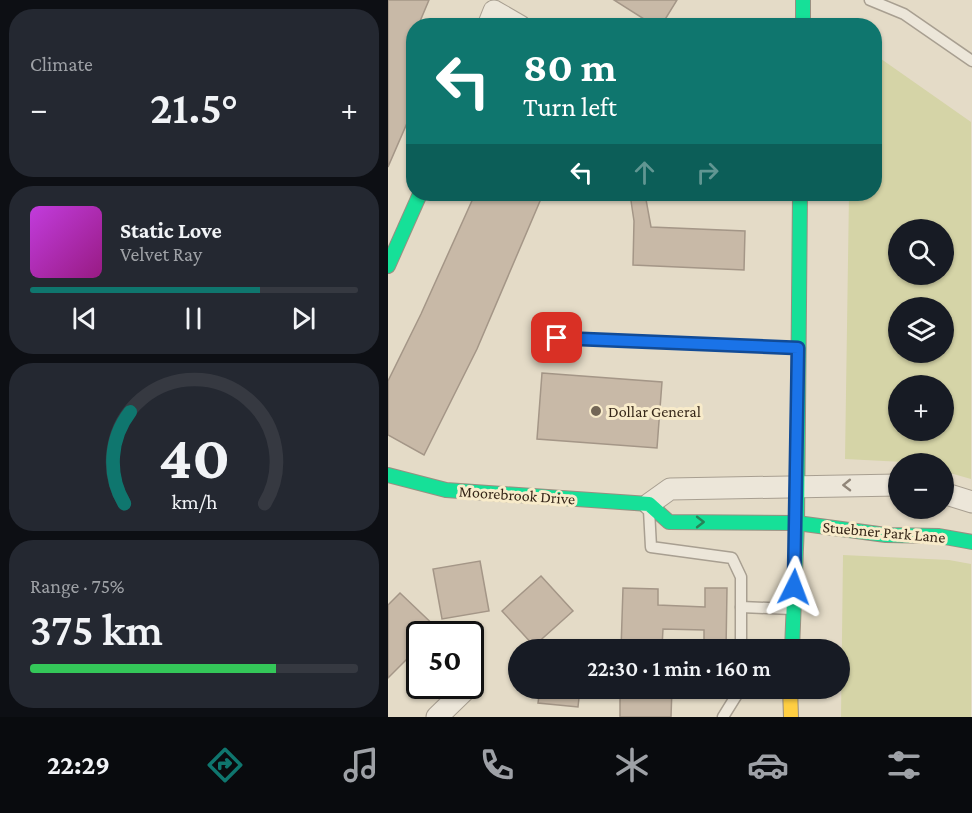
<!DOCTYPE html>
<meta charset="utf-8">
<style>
body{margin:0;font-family:"Crimson Pro",serif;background:#242831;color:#f1f3f6;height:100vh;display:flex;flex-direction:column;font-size:22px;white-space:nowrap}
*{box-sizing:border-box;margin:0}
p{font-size:20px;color:#9ea1a6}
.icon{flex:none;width:33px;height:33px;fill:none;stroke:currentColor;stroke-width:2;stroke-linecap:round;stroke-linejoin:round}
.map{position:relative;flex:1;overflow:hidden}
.sheet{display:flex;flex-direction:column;gap:9px;padding:9px;background:#0d0f14;width:388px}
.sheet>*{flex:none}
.banner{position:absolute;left:18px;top:18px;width:476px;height:183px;border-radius:24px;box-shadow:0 2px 4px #0004;background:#0f766e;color:#fff;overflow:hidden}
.buttons{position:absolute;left:500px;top:219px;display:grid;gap:12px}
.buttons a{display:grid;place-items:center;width:66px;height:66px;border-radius:50%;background:#171b24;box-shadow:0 2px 4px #0004;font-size:30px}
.speed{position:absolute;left:18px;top:621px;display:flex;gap:12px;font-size:30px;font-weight:700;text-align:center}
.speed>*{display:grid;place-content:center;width:78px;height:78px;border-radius:50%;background:#171b24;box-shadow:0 2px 4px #0004;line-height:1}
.speed .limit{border:3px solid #111;border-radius:9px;background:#fff;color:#111}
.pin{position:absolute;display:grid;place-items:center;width:51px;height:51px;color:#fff;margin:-26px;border-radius:12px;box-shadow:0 3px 9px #0006}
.me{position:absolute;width:66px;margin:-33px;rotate:3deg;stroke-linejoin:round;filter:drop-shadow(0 0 4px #0008)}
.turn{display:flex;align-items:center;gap:21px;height:126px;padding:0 18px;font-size:27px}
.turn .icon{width:78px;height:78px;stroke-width:2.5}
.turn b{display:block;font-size:42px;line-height:51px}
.lanes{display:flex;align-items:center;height:57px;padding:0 18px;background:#0003;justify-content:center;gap:30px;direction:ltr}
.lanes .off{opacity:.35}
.big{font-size:45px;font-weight:600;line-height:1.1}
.sheet .card{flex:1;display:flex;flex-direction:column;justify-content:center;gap:9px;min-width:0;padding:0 21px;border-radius:24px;background:#242831}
.sheet .dial{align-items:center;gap:0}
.dial svg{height:156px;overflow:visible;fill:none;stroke:#363941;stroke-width:7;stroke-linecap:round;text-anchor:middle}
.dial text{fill:#f1f3f6;stroke:none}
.song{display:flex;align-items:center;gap:18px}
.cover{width:72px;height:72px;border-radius:9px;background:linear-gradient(135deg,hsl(290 70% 55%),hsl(310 70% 35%))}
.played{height:6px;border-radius:3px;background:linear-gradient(90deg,#0f766e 70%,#363941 70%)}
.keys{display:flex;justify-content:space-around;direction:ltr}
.heat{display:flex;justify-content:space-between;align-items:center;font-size:33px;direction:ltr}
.charge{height:9px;border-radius:4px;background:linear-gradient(90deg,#34c759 75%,#363941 0)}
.trip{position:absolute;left:120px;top:639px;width:342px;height:60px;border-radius:30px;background:#171b24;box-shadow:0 2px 4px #0004;font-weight:600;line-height:60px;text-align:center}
.tabs{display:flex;height:96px;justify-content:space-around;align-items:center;background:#090b0e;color:#9ea1a6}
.tabs .icon{width:42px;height:42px}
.tabs .on{color:#0f766e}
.tabs b{font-size:27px;color:#f1f3f6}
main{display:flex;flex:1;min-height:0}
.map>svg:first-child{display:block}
.green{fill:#d5d4a7;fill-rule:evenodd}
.building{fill:#c8b9a7;stroke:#a49687;stroke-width:1.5}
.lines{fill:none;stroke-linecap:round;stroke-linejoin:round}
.lane-casing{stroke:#a89f91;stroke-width:13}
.street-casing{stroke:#a89f91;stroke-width:23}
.fast-casing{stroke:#988f81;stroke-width:16}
.slow-casing{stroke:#988f81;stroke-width:16}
.lane{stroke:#ece6d9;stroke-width:10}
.street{stroke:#ece6d9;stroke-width:21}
.fast{stroke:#16e098;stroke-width:14}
.slow{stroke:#ffcf43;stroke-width:14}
.oneway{stroke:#918679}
.oneway2{stroke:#268458}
.route-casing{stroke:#114b97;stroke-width:15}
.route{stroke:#1a73e8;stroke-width:10}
.poi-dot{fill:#736656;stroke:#f8ebca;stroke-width:2}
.labels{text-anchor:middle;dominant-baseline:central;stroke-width:6;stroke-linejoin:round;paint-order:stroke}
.poi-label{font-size:16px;fill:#362719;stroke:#f8ebca;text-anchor:start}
.street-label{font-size:16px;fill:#362719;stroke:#f8ebca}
</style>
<main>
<section class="sheet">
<div class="card"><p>Climate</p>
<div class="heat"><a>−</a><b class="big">21.5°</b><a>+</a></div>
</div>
<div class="card">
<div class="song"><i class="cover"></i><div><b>Static Love</b><p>Velvet Ray</p></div></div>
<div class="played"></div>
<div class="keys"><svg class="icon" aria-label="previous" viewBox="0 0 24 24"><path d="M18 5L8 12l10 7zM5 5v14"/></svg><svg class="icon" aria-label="pause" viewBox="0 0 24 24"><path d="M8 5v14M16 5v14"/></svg><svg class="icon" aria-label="next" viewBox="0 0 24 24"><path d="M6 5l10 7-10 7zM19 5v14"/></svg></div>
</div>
<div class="card dial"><svg viewBox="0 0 100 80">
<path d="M14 69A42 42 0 1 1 86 69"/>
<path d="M14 69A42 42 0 0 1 17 22" stroke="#0f766e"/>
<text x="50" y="56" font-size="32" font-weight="700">40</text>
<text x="50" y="72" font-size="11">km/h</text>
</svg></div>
<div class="card"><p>Range · 75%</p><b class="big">375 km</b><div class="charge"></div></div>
</section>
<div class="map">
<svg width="584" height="717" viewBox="0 0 584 717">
<rect width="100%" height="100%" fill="#e4dbc7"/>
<g class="green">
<path d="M 486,54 L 583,122 L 583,479 L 555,471 L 555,464 L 457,459 L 461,194 L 486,194 ZM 510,230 L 555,230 L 555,274 L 510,274 ZM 510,308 L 555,308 L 555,352 L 510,352 ZM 510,386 L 555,386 L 555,430 L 510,430 Z"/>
<polygon points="455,555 561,560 583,564 583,717 453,717"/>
</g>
<g class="building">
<polygon points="0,0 41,0 30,26 26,26 26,107 0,167"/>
<polygon points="226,0 289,0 273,26 267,26"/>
<polygon points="87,194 155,194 89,349 36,455 0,435 0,381 33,314"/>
<polygon points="242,194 257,194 263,227 357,231 356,270 245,265 246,221"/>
<polygon points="154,373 274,382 269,448 149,439"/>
<polygon points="92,561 101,611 54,619 45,569"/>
<polygon points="153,576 185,611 146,646 114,611"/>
<polygon points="235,588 270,589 270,605 317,607 317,588 339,588 338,650 316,650 316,630 275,629 274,647 269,647 269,650 233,650"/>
<polygon points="12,593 55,634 32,634 32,646 0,678 0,605"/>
<polygon points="152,688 192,688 190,707 150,703"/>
<polygon points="232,688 284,688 283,717 232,717"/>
</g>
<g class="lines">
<defs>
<g id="lane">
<polyline points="482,0 516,14 584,61"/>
<polyline points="169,338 410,348"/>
<polyline points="261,510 263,547 344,558 353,577 353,650"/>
<polyline points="353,607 404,609"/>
<polyline points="353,690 401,689"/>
<polyline points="335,717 353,688"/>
</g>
<g id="street">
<polyline points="100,26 106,11 132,26"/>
<polyline points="555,493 584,502"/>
<polyline points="261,504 282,489 510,485"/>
<polyline points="49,717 81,686"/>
</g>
<g id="fast">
<polyline points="415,0 415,26"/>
<polyline points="0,266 32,194"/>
<polyline points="0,475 58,490 261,504 281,522 409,523 498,535 551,536 584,542"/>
<polyline points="404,650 409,523 412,194"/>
</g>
<polyline id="slow" points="402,688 403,717"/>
</defs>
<use href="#lane" class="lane-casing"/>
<use href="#street" class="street-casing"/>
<use href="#fast" class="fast-casing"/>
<use href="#slow" class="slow-casing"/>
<use href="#lane" class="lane"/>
<use href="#street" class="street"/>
<use href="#fast" class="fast"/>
<use href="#slow" class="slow"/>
</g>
<defs><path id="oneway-chevron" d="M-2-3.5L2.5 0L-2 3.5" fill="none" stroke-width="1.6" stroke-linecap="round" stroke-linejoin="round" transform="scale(1.5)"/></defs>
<use class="oneway" href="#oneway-chevron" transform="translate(459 485) rotate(179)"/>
<use class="oneway2" href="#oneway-chevron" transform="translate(312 522)"/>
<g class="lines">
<defs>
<polyline id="route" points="169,338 410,348 406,587"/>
</defs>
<use href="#route" class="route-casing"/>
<use href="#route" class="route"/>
</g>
<circle class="poi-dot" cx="208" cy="411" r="6"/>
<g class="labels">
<g class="poi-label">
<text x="220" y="411">Dollar General</text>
</g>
<g class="street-label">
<text transform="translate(129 495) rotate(4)">Moorebrook Drive</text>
<text transform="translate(496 532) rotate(5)">Stuebner Park Lane</text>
</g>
</g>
</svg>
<div class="buttons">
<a><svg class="icon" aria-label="search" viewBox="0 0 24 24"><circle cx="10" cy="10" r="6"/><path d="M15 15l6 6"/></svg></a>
<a><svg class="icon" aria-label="layers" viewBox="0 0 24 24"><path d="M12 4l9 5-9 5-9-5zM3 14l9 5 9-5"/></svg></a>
<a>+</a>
<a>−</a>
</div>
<div class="speed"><div class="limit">50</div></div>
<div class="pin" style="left:169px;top:338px;background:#d93025"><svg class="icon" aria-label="arrive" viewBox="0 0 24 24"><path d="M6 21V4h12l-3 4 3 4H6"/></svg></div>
<svg class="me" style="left:406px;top:587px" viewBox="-20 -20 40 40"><path d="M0-17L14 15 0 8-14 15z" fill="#1a73e8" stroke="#fff" stroke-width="4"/></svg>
<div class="trip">22:30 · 1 min · 160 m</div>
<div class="banner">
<div class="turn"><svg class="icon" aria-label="left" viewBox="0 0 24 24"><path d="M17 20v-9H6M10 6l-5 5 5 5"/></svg><div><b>80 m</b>Turn left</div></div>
<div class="lanes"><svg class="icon" aria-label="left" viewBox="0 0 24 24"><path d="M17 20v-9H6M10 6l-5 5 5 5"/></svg><svg class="icon off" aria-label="ahead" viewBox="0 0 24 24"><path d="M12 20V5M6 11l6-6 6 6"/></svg><svg class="icon off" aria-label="right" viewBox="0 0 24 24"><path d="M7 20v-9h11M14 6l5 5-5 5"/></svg></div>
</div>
</div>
</main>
<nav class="tabs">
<b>22:29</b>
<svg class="icon on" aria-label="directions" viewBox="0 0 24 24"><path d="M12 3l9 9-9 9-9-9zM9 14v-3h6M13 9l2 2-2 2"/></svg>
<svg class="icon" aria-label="music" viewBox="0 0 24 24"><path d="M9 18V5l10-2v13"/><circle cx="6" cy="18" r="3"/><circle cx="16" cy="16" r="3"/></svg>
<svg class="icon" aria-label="phone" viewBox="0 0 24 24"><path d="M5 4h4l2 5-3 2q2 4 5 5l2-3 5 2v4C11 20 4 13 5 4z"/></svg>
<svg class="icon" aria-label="climate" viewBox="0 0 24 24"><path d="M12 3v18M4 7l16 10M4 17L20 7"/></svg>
<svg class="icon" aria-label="car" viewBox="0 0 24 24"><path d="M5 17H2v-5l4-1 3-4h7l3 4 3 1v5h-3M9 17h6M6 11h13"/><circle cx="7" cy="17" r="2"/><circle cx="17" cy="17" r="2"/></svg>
<svg class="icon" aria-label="filters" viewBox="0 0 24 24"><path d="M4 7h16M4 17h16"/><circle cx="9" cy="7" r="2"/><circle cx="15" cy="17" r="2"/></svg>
</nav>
